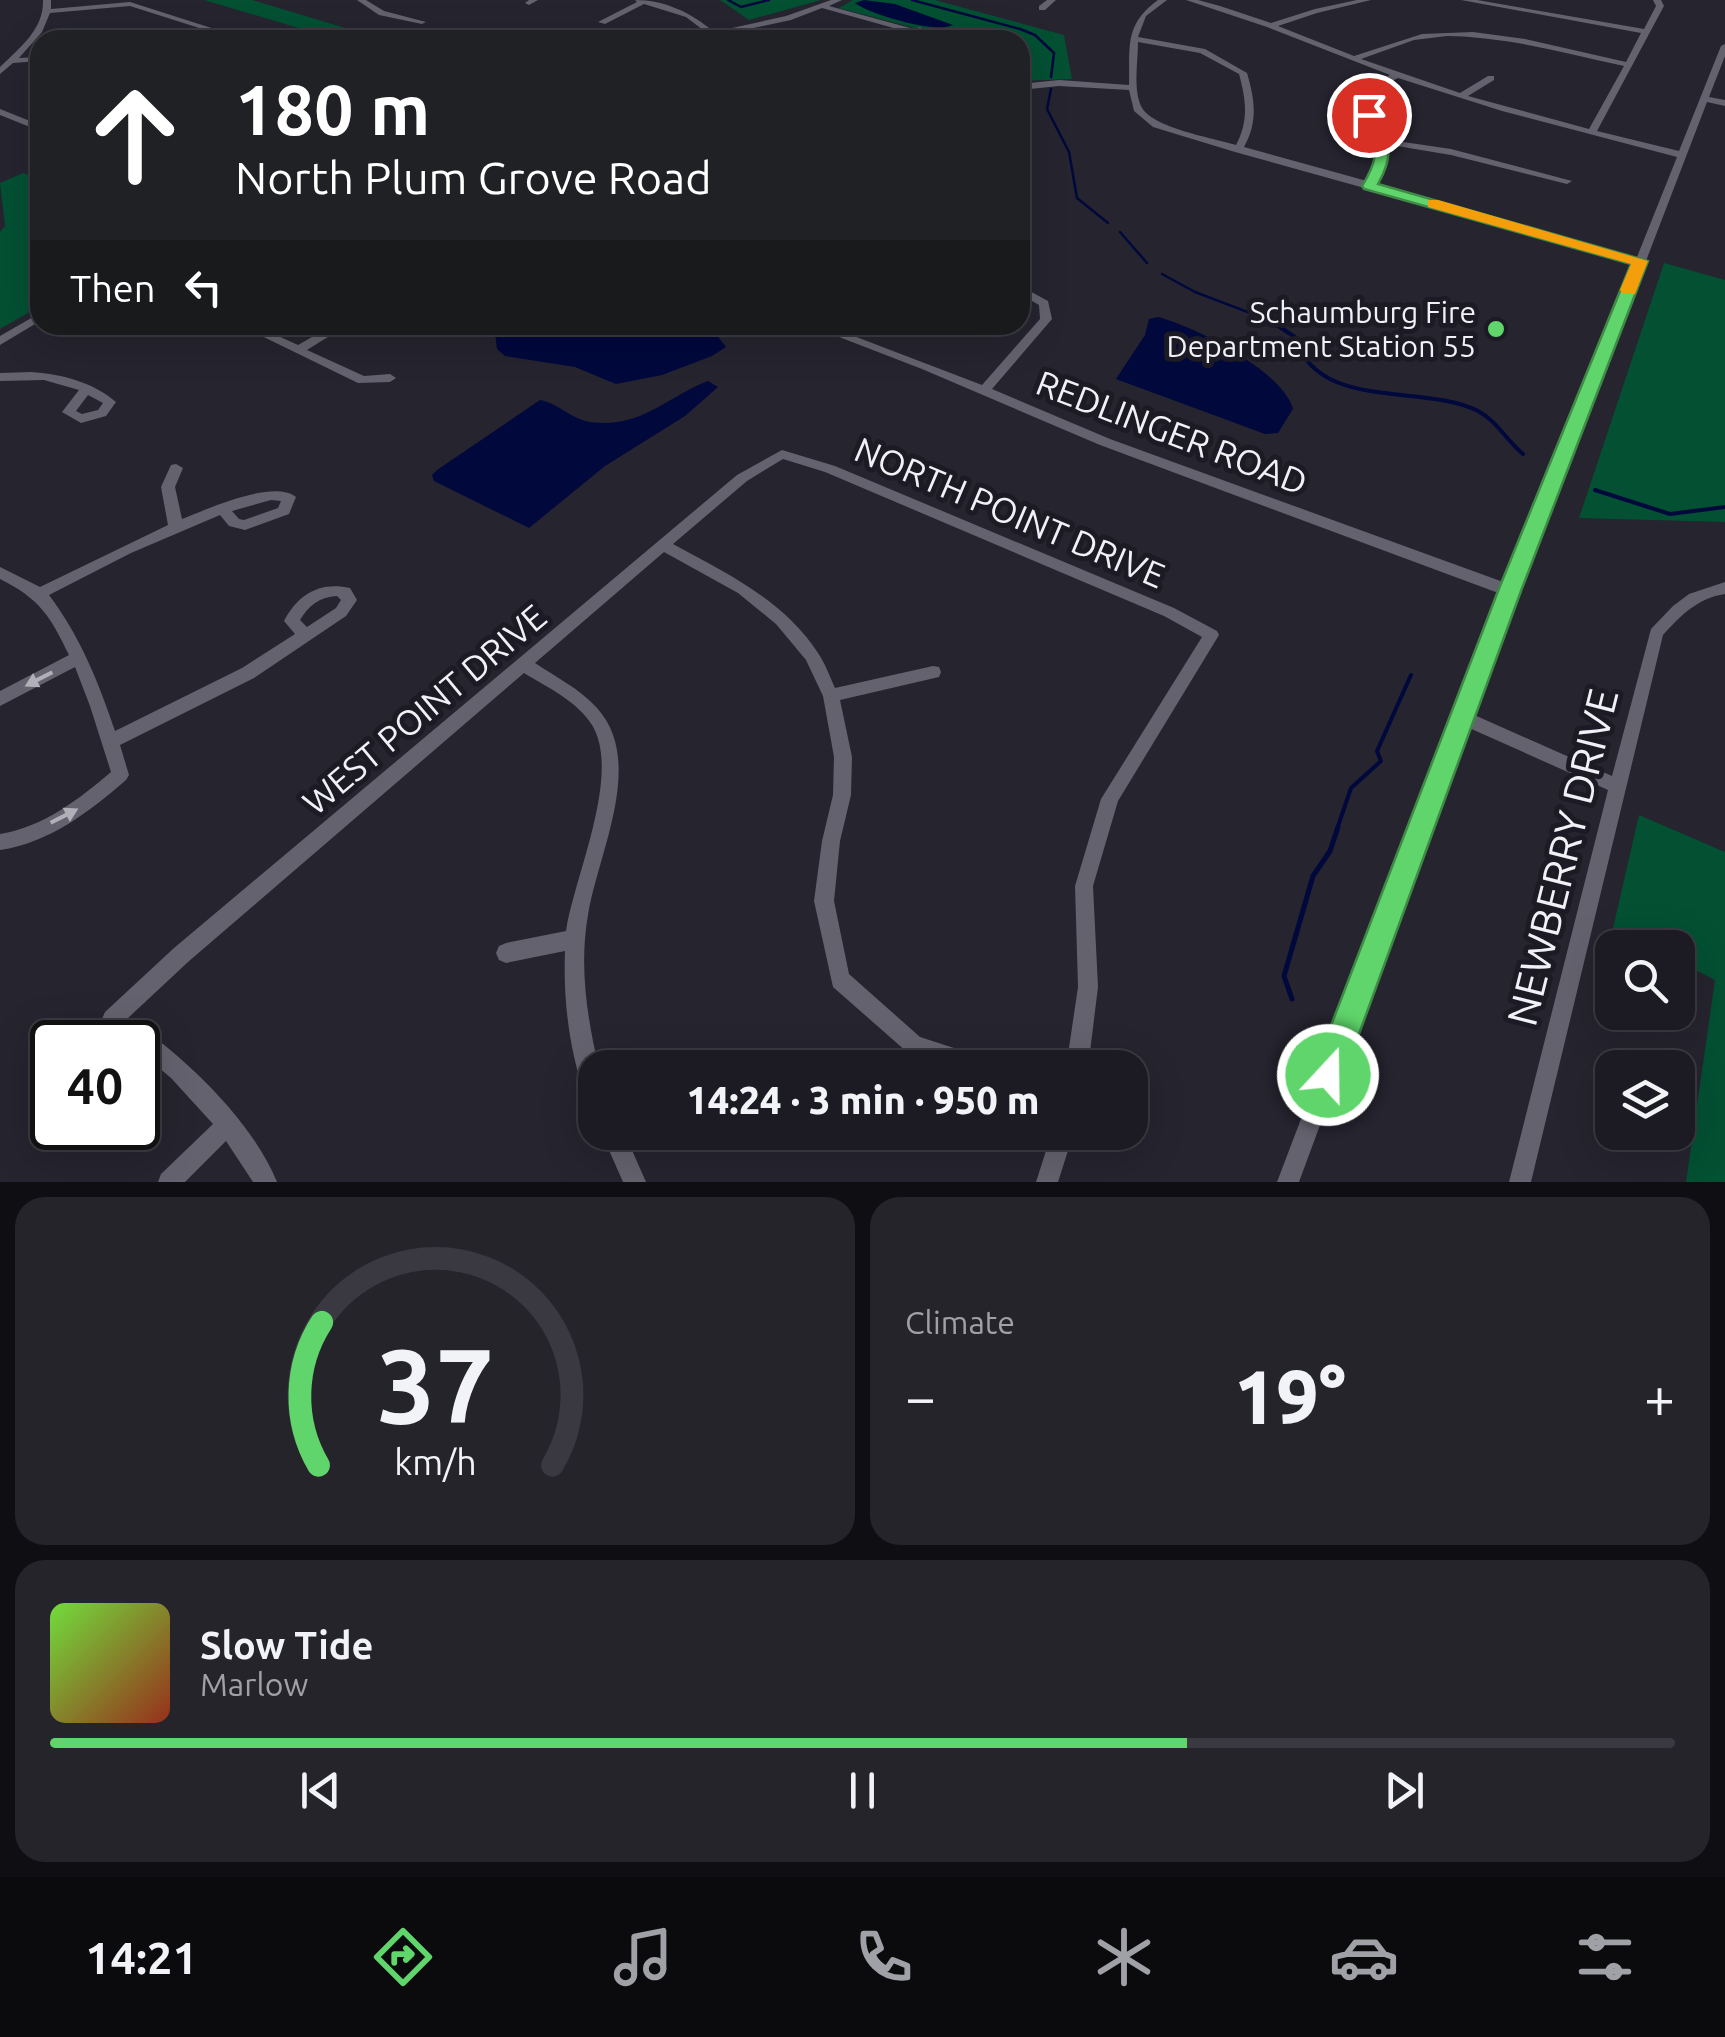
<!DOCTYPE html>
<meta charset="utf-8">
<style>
body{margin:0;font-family:Ubuntu,sans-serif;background:#25242b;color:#f1f3f6;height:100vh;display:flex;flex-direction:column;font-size:38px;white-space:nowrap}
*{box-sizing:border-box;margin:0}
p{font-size:32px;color:#a0a1a6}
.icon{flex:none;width:55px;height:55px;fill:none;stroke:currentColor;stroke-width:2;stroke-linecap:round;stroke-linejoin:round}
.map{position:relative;height:1182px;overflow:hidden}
.panel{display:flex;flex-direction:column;gap:15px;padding:15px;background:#0f0f13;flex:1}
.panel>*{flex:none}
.hud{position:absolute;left:30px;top:30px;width:1000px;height:305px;border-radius:30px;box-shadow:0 10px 40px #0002,0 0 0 2px #3a3941;background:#202124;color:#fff;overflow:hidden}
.tools{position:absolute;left:1595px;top:930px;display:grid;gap:20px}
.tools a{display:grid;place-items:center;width:100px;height:100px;border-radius:20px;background:#1c1b23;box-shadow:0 10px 40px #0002,0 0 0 2px #3a3941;font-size:50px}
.speed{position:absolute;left:30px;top:1020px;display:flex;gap:20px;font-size:50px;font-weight:700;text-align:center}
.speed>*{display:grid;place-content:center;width:130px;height:130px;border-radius:50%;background:#1c1b23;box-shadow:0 10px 40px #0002,0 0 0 2px #3a3941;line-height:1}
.speed .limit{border:5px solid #111;border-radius:15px;background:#fff;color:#111}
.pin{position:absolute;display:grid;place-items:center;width:85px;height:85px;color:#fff;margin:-42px;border:5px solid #fff;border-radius:50%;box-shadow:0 2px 10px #0007}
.me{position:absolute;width:110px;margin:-55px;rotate:21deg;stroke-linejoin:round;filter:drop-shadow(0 0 8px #0008)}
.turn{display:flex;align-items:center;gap:35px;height:210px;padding:0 40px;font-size:45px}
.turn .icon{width:130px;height:130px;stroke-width:2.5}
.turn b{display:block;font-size:70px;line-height:85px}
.then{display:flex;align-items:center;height:95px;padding:0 40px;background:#0003;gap:20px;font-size:38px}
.big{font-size:75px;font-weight:800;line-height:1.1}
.panel .widget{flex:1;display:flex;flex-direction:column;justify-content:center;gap:15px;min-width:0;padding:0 35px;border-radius:30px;background:#25242b}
.panel .dial{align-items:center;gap:0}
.dial svg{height:260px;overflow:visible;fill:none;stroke:#3a3941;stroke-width:7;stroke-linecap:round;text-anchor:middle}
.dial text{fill:#f1f3f6;stroke:none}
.song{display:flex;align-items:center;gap:30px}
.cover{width:120px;height:120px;border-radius:15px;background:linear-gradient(135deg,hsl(100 70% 55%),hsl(10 70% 35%))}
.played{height:10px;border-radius:5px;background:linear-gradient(90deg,#5fd56b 70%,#3a3941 70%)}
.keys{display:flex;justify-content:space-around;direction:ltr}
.heat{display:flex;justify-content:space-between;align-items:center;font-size:55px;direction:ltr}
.panel .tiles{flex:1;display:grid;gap:15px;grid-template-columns:1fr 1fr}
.widget:last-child{grid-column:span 2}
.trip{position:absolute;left:578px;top:1050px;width:570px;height:100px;border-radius:30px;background:#1c1b23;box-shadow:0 10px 40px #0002,0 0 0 2px #3a3941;font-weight:800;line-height:100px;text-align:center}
.dock{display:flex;height:160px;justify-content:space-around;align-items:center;background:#0b0b0e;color:#a0a1a6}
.dock .icon{width:70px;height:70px}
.dock .on{color:#5fd56b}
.dock b{font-size:45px;color:#f1f3f6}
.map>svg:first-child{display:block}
.green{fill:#035033}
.water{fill:#00083c}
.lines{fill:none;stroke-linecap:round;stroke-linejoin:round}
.stream-far2{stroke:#00083c;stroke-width:2.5}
.stream-far1{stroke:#00083c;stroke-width:4}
.stream{stroke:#00083c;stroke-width:5}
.minor{fill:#63626e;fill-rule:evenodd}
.oneway{fill:#b1b0b9}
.route{fill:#5fd56b;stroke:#3e8a46;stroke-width:2.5}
.slow{fill:#f59e0b}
.poi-dot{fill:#5fd56b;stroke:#1c1b25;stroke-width:4}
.labels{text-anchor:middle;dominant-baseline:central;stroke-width:10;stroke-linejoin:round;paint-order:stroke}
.far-poi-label{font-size:30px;fill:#f0f0f7;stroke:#1c1b25;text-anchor:end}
.street-label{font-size:35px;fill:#f0f0f7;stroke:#1c1b25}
.near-street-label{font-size:42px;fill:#f0f0f7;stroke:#1c1b25}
</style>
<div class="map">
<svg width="1725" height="1182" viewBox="0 0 1725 1182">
<rect width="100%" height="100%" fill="#25242f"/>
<g class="green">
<polygon points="204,0 252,0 385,40 339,40"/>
<polygon points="720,0 821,0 749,20"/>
<polygon points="853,0 935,0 1064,35 1072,79 1020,81 1020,40 947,40 945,36 839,8"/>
<polygon points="23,173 40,179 40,306 0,329 0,232 5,226 0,183"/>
<polygon points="1664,263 1725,280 1725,522 1579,518"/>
<polygon points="1639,815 1725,852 1725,1182 1686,1182 1715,980 1678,961 1678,948 1652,947 1613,928"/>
</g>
<g class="water">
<path d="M 864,0 L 895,4 L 953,25 C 937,34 871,15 855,3 Z"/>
<path d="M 1158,317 C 1194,326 1284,372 1293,409 L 1278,433 L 1265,434 L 1116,379 L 1145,335 L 1149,319 Z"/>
<polygon points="494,325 709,325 726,347 712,356 662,375 616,384 575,367 505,356 497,349"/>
<path d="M 708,381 L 718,387 L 685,416 L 605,466 L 529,528 L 434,481 L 432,475 L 437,470 L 540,400 C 558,403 571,419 590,422 C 641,429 666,397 708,381 Z"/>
</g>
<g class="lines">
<g class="stream-far2">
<polyline points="728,0 741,7 769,0"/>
<polyline points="912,0 1020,29 1035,35 1054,53 1051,77"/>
<polyline points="1051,89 1047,109 1069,152 1077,198 1108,223"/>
<polyline points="1120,232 1147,263"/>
<polyline points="1162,274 1195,292 1274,322"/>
</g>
<g class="stream-far1">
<path d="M 1269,320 L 1295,337 C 1317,412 1422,383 1478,411 C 1496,420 1507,441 1523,454"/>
<polyline points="1595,490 1670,514 1725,507"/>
<polyline points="1337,829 1351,788 1381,761 1377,751 1411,675"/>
</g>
<polyline class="stream" points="1292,999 1284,976 1313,876 1330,851 1338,827"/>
<g class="minor">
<path d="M 43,0 L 51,0 L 51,9 L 130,2 L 249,40 L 237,40 L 130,6 L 50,13 L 42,32 L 19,58 L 40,57 L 40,61 L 13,63 L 0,74 L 0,67 C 19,48 44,30 43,0 Z"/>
<polygon points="357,0 366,0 384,11 426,22 422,24 379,15"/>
<polygon points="529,0 538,0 529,5 525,3"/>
<path d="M 635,0 C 665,0 692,13 714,32 L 786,16 L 831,0 L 842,0 L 829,6 L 914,29 L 920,27 L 924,29 L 915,34 L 822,8 L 791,20 L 697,40 L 682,40 L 707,33 L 686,17 L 644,4 L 605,24 L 598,22 L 637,2 Z"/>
<polygon points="1047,0 1056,0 1045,10 1039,10 1039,6"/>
<path d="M 1158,0 L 1167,0 L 1146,16 L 1138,37 L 1205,49 L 1247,73 C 1255,100 1258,122 1244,147 L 1367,181 C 1385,154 1369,130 1363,102 L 1372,84 L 1390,75 L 1267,27 L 1186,0 L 1198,0 L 1220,6 L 1271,23 L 1315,9 L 1357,0 L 1371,0 L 1317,13 L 1278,26 L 1354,56 L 1422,34 L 1473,32 L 1525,39 L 1626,62 L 1641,33 L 1461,0 L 1477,0 L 1644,29 L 1656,6 L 1653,0 L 1661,0 L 1664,6 L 1597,131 L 1679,151 L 1721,46 L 1725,44 L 1725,56 L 1709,97 L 1725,100 L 1725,106 L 1707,102 L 1472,714 L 1612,776 L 1651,629 L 1673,606 L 1689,594 L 1725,582 L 1725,594 C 1698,598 1681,615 1663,635 L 1531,1182 L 1509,1182 L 1608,790 L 1467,727 L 1299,1182 L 1277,1182 L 1501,594 L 1100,445 L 922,369 L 808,325 L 825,325 L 982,385 L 1040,319 L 1039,305 L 1020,294 L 1020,287 L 1024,288 L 1048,301 L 1052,319 L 992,389 L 1110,439 L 1506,583 L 1634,263 L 1235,152 L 1153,127 L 1134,111 L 1129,90 L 1059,86 L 1020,90 L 1020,84 L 1059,80 L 1129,85 C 1130,46 1124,25 1158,0 ZM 1447,36 C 1508,37 1565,53 1624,66 L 1589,129 L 1468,96 L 1494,80 L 1494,76 L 1488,76 L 1460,93 L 1361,59 L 1414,40 ZM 1138,42 L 1200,53 L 1239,74 C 1246,100 1249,120 1236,145 C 1214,138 1151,128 1141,106 C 1133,88 1138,62 1138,42 ZM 1398,78 L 1502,111 L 1677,157 L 1637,257 L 1375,184 L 1386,163 L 1385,144 L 1451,155 L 1567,184 L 1572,181 L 1451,149 L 1383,139 L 1371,102 L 1378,88 Z"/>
<polygon points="0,109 40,125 40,131 0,115"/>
<polygon points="40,313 40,321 0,345 0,336"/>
<polygon points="239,325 254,325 298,345 333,325 347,325 307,350 364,376 390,374 396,378 390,382 358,383"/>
<path d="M 31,372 C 61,374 93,382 116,402 L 106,416 L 81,423 L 62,412 L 79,390 L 44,380 L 0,381 L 0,373 ZM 88,395 L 103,403 L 98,410 L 82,414 L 76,411 Z"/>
<path d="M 782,450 L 835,466 L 1174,608 L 1217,631 L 1219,635 L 1118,801 L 1093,886 L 1098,987 L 1088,1068 L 1066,1068 L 1078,987 L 1075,886 L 1101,799 L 1202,637 L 1164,616 L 825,472 L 783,459 L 747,481 L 673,544 C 726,573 784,600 818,653 C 825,663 830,677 835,688 L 933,666 L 939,667 L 941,672 L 939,677 L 840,700 L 852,757 L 851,795 L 840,841 L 834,901 L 849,974 L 920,1037 L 991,1060 L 993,1068 L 950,1068 L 907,1052 L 833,987 L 814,901 L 822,841 L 833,795 L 834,757 L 823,696 L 806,660 L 776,624 L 738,593 L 664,552 L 535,663 C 556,677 580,689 597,708 C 646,762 598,853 588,915 C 579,966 587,1018 599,1068 L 595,1068 L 595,1102 L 587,1099 C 569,1054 563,998 565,951 L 506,963 L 499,960 L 496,953 L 499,946 L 506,943 L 566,931 C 574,877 622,774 592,725 C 577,701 547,687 524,673 L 188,962 L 128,1018 C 183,1055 252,1120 277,1182 L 253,1182 L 226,1141 L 185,1182 L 158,1182 L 161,1174 L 213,1124 L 171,1078 L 138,1050 L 138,1042 C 124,1042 107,1032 102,1019 L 105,1012 L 174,948 L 737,475 Z"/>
<path d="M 176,464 L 183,468 L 175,487 L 182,519 C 208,509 272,479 296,497 L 289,514 L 245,530 L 229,526 L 220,515 L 131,553 L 49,595 C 80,636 99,683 115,731 L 242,668 L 295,634 L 284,621 C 298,594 320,581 350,588 L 357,600 L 346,616 L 254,678 L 120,745 L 129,775 L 126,780 C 89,812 49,843 0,850 L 0,834 C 43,827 78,800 111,772 L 90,706 L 75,667 L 0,706 L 0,691 L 69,655 C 50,616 40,599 0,579 L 0,567 L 40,587 L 168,525 L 161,487 L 171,465 ZM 271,500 L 281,501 L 278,508 L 244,520 L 239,519 L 232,511 ZM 337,596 L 341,600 L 336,608 L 307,627 L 300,620 C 309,605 320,597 337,596 Z"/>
<polygon points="601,1132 624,1132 646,1182 623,1182"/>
<polygon points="1052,1132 1074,1132 1058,1182 1036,1182"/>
</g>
</g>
<defs><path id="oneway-solid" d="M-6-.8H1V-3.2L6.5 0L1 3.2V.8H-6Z" transform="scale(2.5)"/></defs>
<g class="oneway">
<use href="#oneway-solid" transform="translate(39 679) rotate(153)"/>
<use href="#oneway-solid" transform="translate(64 816) rotate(-27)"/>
</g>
<path class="route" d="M 1365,112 L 1374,112 C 1390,141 1395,154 1378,184 L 1648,261 L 1521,591 L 1344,1075 L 1339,1086 L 1328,1091 L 1317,1086 L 1312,1075 L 1498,591 L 1631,264 L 1364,189 L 1362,186 C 1388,144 1366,149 1365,112 Z"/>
<polygon class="slow" points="1428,200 1438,200 1648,261 1635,294 1623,294 1620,290 1631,264 1428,207"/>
<circle class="poi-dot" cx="1496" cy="329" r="10"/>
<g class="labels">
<g class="far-poi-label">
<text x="1476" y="312">Schaumburg Fire<tspan x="1476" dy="34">Department Station 55</tspan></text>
</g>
<g class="street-label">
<text transform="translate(1172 432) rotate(21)">REDLINGER ROAD</text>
<text transform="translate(1010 512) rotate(23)">NORTH POINT DRIVE</text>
<text transform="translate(424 709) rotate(-40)">WEST POINT DRIVE</text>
</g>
<g class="near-street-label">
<text transform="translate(1562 857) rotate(-76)">NEWBERRY DRIVE</text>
</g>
</g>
</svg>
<div class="tools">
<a><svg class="icon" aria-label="search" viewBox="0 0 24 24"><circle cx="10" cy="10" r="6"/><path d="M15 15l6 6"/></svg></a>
<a><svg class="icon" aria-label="layers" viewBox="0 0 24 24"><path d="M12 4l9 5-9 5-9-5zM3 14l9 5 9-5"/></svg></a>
</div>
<div class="speed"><div class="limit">40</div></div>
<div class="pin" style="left:1369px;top:115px;background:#d93025"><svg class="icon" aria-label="arrive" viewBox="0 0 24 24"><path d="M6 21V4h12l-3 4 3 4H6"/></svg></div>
<svg class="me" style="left:1328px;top:1075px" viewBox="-20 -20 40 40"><circle r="17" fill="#5fd56b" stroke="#fff" stroke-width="3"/><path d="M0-11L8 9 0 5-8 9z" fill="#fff"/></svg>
<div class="trip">14:24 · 3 min · 950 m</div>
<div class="hud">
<div class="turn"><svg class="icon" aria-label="ahead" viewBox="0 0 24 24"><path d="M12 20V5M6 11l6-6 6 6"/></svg><div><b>180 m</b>North Plum Grove Road</div></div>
<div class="then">Then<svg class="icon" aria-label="left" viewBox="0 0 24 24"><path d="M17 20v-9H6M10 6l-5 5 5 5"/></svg></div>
</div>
</div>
<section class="panel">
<div class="tiles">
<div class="widget dial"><svg viewBox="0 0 100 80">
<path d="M14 69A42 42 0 1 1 86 69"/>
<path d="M14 69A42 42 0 0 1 15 25" stroke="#5fd56b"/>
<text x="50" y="56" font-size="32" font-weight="700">37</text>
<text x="50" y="72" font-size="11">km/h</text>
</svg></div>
<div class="widget"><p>Climate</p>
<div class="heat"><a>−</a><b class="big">19°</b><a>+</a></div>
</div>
<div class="widget">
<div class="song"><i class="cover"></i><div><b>Slow Tide</b><p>Marlow</p></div></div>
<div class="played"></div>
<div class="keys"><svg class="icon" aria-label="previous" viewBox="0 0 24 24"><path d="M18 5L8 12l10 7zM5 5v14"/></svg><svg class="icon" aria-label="pause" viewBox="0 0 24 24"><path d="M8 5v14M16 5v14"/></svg><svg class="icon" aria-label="next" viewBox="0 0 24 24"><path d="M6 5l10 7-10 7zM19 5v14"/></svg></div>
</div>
</div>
</section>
<nav class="dock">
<b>14:21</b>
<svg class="icon on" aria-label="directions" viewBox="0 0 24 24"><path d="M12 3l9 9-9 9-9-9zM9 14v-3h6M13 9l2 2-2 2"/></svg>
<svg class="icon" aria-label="music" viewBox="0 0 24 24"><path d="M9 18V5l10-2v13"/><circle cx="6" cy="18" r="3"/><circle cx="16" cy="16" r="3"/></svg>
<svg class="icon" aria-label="phone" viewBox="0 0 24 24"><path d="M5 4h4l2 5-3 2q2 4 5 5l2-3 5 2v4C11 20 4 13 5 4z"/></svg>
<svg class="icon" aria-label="climate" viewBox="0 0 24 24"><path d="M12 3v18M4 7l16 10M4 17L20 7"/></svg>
<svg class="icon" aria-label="car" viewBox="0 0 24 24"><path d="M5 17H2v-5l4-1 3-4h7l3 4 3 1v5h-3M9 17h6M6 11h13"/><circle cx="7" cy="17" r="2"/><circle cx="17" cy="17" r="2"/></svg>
<svg class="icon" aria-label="filters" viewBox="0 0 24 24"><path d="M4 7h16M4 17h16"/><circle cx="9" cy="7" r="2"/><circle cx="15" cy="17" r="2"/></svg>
</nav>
